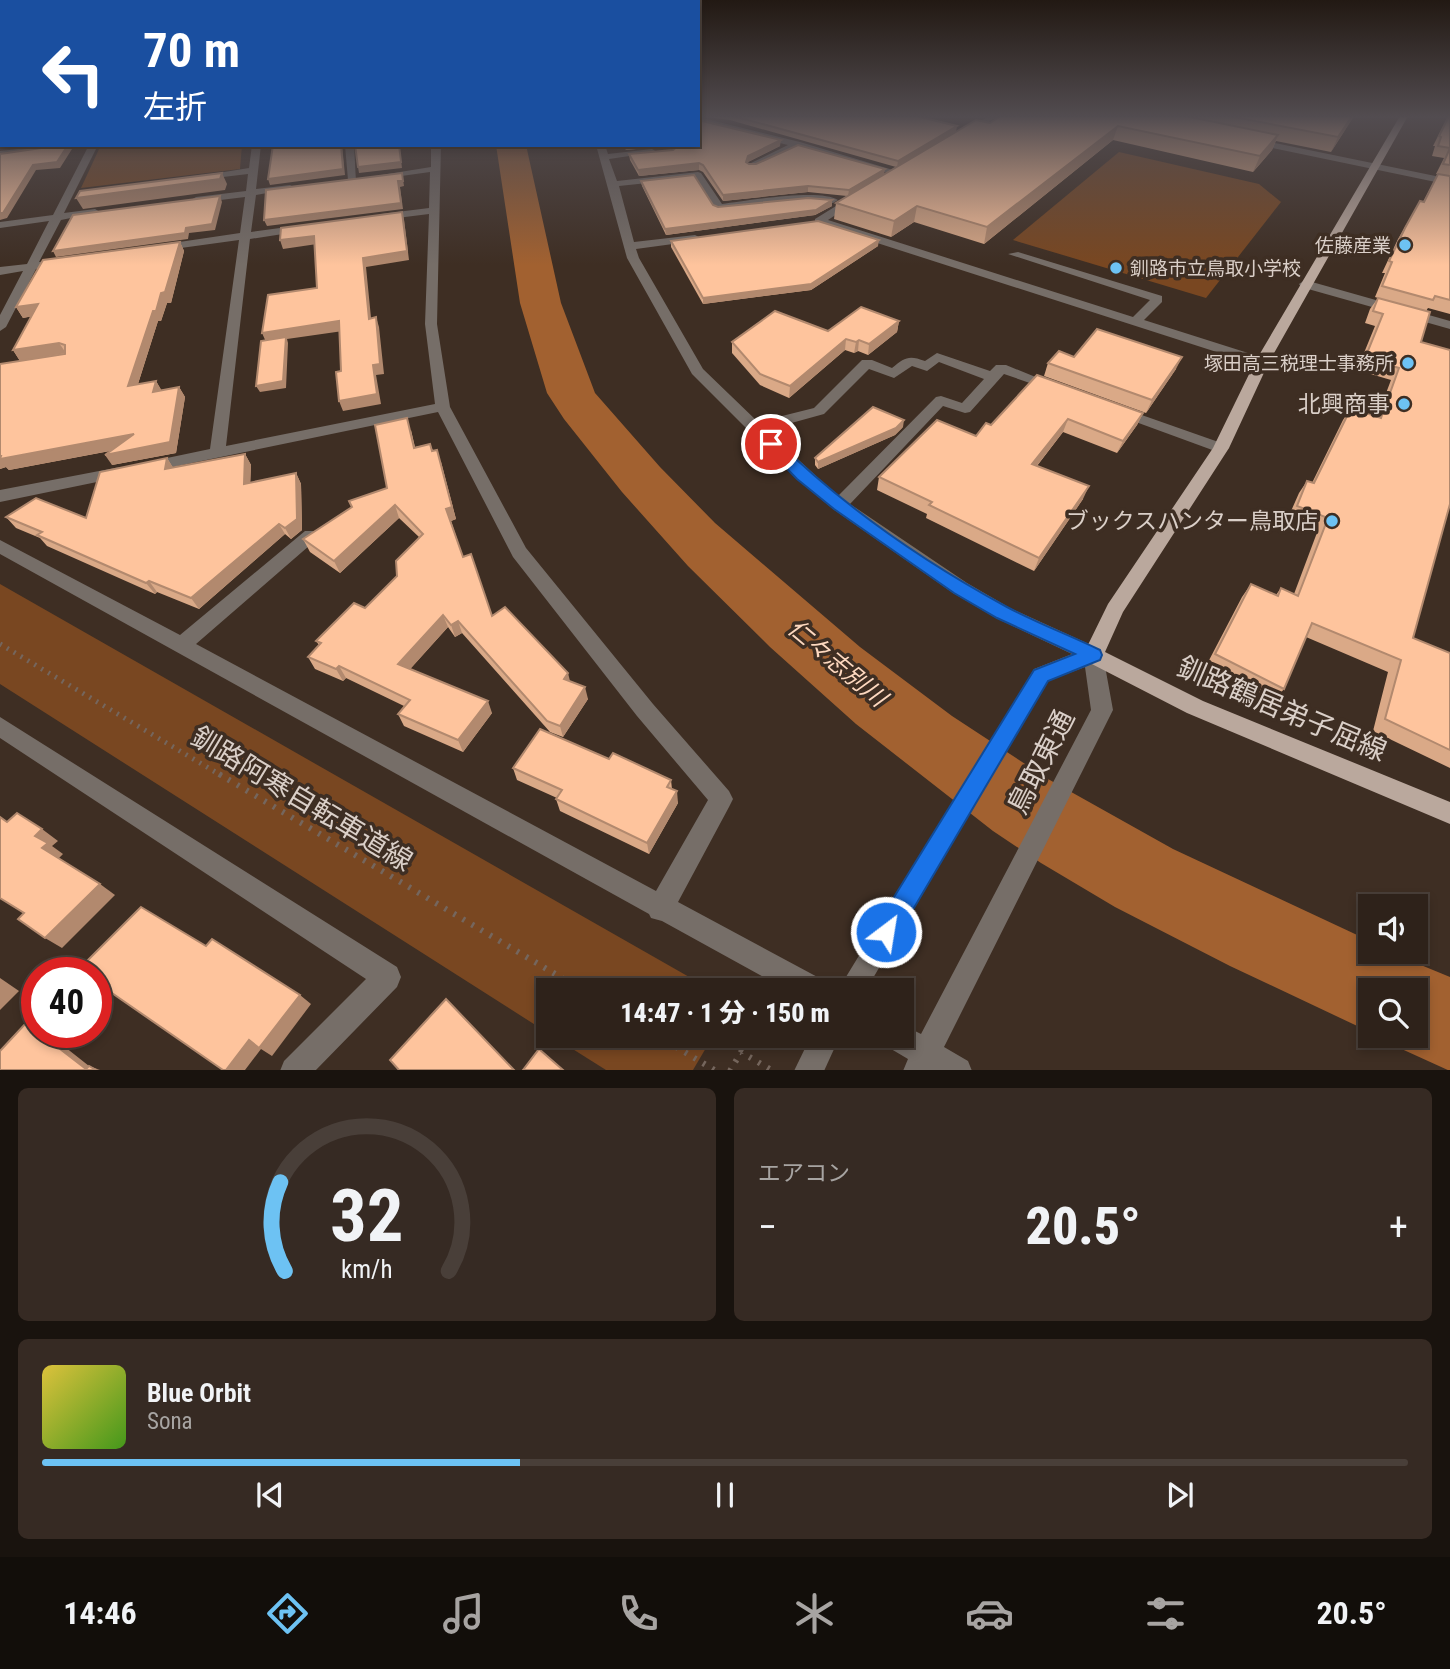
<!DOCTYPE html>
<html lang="ja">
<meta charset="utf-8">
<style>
body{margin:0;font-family:"Roboto Condensed","Noto Sans JP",sans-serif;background:#362a23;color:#f1f3f6;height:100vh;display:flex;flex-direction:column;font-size:26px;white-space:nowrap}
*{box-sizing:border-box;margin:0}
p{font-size:23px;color:#a7a4a2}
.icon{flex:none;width:38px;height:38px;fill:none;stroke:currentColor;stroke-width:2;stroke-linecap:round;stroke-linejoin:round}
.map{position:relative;height:1070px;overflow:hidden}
.sheet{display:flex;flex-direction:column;gap:18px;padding:18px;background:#19130e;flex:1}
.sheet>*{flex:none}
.banner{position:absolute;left:0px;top:0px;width:700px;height:147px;box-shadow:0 4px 10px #0003,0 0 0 2px #493f39;background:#1a4fa0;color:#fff;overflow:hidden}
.buttons{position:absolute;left:1358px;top:894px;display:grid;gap:14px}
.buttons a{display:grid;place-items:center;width:70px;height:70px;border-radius:0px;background:#2e221a;box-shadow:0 4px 10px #0003,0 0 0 2px #493f39;font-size:35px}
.speed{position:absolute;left:21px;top:957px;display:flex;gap:14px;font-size:35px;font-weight:700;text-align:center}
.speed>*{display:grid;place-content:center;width:91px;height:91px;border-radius:50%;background:#2e221a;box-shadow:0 4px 10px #0003,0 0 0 2px #493f39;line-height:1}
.speed .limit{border:10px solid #d22;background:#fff;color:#111}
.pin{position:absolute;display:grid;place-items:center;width:60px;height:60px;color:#fff;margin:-30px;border:4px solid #fff;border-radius:50%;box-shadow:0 2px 7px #0007}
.me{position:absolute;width:77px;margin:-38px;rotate:31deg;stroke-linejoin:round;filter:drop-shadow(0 0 5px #0008)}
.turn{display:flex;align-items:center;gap:24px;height:147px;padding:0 28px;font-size:32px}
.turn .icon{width:91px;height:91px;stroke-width:2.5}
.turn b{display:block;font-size:49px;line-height:60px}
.big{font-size:52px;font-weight:800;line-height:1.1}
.sheet .tile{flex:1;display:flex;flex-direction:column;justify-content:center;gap:10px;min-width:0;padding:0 24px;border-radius:10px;background:#362a23}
.sheet .dial{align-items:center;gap:0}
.dial svg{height:182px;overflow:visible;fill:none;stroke:#493f39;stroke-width:7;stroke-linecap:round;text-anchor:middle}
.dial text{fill:#f1f3f6;stroke:none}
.song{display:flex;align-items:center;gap:21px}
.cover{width:84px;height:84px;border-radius:10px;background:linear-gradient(135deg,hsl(50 70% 55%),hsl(100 70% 35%))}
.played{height:7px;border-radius:4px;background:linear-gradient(90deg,#6dc2f3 35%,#493f39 35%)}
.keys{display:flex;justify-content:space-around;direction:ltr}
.heat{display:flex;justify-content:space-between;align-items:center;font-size:38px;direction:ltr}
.sheet .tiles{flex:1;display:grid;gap:18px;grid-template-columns:1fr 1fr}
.tile:last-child{grid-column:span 2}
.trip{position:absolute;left:536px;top:978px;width:378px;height:70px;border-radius:0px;background:#2e221a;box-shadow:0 4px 10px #0003,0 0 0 2px #493f39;font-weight:800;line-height:70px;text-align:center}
.tabs{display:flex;height:112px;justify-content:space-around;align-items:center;background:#120e0a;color:#a7a4a2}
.tabs .icon{width:49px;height:49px}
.tabs .selected{color:#6dc2f3}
.tabs b{font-size:32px;color:#f1f3f6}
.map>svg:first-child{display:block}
.green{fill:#794721}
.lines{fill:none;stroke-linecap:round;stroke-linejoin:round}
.river{fill:#a26130;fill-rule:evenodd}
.path-far1{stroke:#75665d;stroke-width:5;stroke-dasharray:2 6;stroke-linecap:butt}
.path{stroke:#75665d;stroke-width:6;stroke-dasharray:2.5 8;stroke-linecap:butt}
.minor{fill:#766e68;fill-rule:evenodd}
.major{fill:#baa89d;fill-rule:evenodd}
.wall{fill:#daa987}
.shaded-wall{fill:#b2896e}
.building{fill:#fec49d;stroke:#b2896e;stroke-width:2}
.route{fill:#1a73e8;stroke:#114b97;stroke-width:2}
.poi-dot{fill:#6dc2f3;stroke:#3e2e23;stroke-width:2.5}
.labels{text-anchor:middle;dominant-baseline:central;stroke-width:7;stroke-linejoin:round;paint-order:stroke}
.far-poi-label{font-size:19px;fill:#dacfc8;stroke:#3e2e23;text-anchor:end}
.poi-label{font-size:23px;fill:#dacfc8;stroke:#3e2e23;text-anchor:end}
.water-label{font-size:24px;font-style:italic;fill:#fdd8bf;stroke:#3e2e23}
.near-street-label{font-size:28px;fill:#dacfc8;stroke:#3e2e23}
</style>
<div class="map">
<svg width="1450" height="1071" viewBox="0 0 1450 1071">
<rect width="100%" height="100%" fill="#3e2e23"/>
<g class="green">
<polygon points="116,145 242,145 240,169 81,188 100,147"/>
<polygon points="1119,152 1259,184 1281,202 1206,298 1013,240"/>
<polygon points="0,584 712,990 548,990 548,1033 0,684"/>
<polygon points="552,1036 713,1036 693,1070 606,1070"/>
</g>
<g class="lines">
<polygon class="river" points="496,145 526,145 561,303 595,393 660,467 715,523 860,647 952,716 1048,779 1173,849 1370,941 1370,952 1396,952 1409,958 1412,965 1416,963 1450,977 1450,1071 1384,1041 1381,1036 1416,1036 1416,990 1370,990 1370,1032 1230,966 1115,907 1041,863 993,831 856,724 770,647 688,566 622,492 564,419 547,393 520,303"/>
<polyline class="path-far1" points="0,644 222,776"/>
<g class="path">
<polyline points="219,774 582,990"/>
<polyline points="658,1036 716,1071"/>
<polyline points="730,1071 741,1052 773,1071"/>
</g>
<g class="minor">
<polygon points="989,116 998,116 967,136 960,134"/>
<polygon points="698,117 800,142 903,173 898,176 797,148 755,168 749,168 749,164 788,145 698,123"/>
<polygon points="1251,138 1450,179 1450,185 1248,143 1247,141"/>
<polygon points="54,145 85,145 0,157 0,151"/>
<polygon points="89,145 98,145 64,213 95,209 100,212 61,220 39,262 62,259 68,262 62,265 36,269 6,327 0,331 0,315 23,271 0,275 0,267 27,264 49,221 0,228 0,222 53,215"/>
<polygon points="252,145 261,145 256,189 290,185 295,188 256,195 251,232 302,225 307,228 302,231 250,239 226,446 435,404 425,324 429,214 381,220 376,217 381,214 429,208 430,172 380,179 375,176 431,167 431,145 441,145 437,324 450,407 526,548 653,704 729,791 733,799 729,807 678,902 823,980 826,990 787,990 662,921 651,918 649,914 0,554 0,540 180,635 305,531 317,531 320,535 317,539 196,644 656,891 708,800 637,716 513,557 438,412 148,472 140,467 148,462 210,449 239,240 159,251 153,248 159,245 240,233 245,197 196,203 191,200 196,197 246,191 248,174 198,180 193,177 249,168"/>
<polygon points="345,145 354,145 356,182 348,180"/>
<path d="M 596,145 L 605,145 L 608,154 L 652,149 L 657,152 L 609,159 L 617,181 L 698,172 L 701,173 L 722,204 C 746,201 820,188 838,200 L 833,203 L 808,201 L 719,210 L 715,209 L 695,178 L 619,186 L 634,242 L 695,235 L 701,238 L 695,241 L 636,249 L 639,258 L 703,369 L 758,422 L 814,408 L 862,360 L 872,360 L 892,368 C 905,357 909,355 925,361 L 937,353 L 990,371 L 996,365 L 1006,365 L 1060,387 L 1053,391 L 1004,374 L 970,412 L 965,413 L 943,406 L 850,504 L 967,583 L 1010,608 L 1100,649 L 1103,655 L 1113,710 L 944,1047 L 968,1061 L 972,1071 L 903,1071 L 908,1059 L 886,1046 L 882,1036 L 901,1036 L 901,1024 L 921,1034 L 1091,710 L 1085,667 L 1048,681 L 866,990 L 838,990 L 1034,669 L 1072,654 L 996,618 L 953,593 L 833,509 L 797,479 L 692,374 L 627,258 ZM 939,362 L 984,379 L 962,403 L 941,396 L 936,397 L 838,496 L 766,430 L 824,414 L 869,369 L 894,378 L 912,366 L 927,371 Z"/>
<polygon points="849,198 858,200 828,220 1133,317 1150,300 1008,254 1018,252 1162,296 1162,302 1144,320 1267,359 1269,362 1267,365 1257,365 815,223 815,219"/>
<polygon points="1305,280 1450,321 1450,329 1301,287 1299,284"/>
<polygon points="1119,407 1227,445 1229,448 1221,453 1215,451 1114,414 1112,411 1114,408"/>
<polygon points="120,467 128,472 126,476 0,502 0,490"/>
<polygon points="0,717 397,967 401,977 397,987 315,1071 280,1071 284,1061 366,979 0,738"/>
<polygon points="811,1036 840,1036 824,1071 794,1071"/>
</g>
<polygon class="major" points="1400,116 1408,116 1269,362 1229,448 1123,612 1105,652 1203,701 1450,802 1450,824 1187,713 1086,661 1083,655 1108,604 1213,448 1255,362"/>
</g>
<g class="wall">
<polygon points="700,116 916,116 956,132 990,123 1001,116 1354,116 1331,152 1276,141 1272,150 1253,172 1113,140 984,244 914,222 891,237 834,219 836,203 847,196 808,192 723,201 703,172 699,170 639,176 630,160 629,154 673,150 677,147 676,145 626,150 623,145 698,145 780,146 748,162 748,163 749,164 884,174 896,167 730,120"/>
<polygon points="1448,116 1450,116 1450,314 1428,308 1426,311 1421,342 1413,638 1450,653 1450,768 1373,731 1388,672 1306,637 1284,689 1274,701 1206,666 1242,597 1251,584 1276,595 1281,588 1294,594 1318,530 1288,518 1299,493 1307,481 1312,483 1343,420 1351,408 1377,417 1391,380 1357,370 1375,326 1365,323 1370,309 1378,298 1375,297 1385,273 1382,273 1398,239 1420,201 1423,202 1438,174 1436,174 1444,158 1432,156 1435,146 1433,146"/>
<polygon points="641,181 718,207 832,206 815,215 666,235 642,186"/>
<polygon points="671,241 878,246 811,290 703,304 671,247"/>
<polygon points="180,242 184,251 171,303 167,303 161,321 158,321 138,384 156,381 161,390 179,387 185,397 176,453 112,465 110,451 9,470 6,467 0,469 0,364 65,354 20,361 13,350 32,316 23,318 16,307"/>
<polygon points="899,321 897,332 868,355 858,351 854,353 845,350 789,398 760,385 732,353 732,342"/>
<polygon points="1074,357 1176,369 1146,413 1044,376 1048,363"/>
<polygon points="1143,413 1137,425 1117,453 1063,432 1037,466 1083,499 1034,571 926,518 927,514 877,490 879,477 976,436 991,425"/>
<polygon points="903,427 895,435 818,469 815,465 815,458"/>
<polygon points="411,430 415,447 430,444 433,451 441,462 456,519 451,521 463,557 492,616 570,682 588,699 563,737 550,732 462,633 455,637 448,627 410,669 492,713 463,752 404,726 398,714 404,706 346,678 343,681 315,669 308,657 319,645 316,641 365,608 397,576 419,537 399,518 340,573 310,552 303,539 352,507 387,488"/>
<polygon points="245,454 251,465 250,483 296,473 301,484 302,530 291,539 285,534 199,609 157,592 155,594 47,546 40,538 16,528 6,517 86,518 167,458 173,468"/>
<polygon points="609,759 671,780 672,789 678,803 649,854 560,811 556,799 557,798 517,780 513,768"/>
</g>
<g class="shaded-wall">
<polygon points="1352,116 1354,116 1331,152 1338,137"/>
<polygon points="957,126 956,132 897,167 898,161"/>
<polygon points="1118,126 1113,140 984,244 987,227"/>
<polygon points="1278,135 1272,150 1253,172 1260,156"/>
<polygon points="781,140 780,146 748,162 746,168 748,156"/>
<polygon points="2,143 2,145 44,145 0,149 0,144"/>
<polygon points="68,145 70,145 72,149 60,168 36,170 7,218 0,220 0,213 33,165"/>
<polygon points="341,145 342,145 345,175 270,185 268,179"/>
<polygon points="399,145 402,168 359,173 358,167"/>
<polygon points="625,145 676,145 626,150"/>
<polygon points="699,163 699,170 639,176 638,170"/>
<polygon points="885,169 884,175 848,196 849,190"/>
<polygon points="222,173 227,184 225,190 83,209 76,198"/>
<polygon points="402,173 404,186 400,187 403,209 267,226 264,220 398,181"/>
<polygon points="808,186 808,192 723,201 723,195"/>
<polygon points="220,196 222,202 215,230 189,233 188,239 56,257 53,251 186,228"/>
<polygon points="832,200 832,206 815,215 666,235 665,229"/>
<polygon points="917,206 914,222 891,237 894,221"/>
<polygon points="402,212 404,220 409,260 366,267 372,328 369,319 363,258"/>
<polygon points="314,236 317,244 283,249 280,240"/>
<polygon points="879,240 878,246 811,290 703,304 703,298"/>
<polygon points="180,242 184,251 171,303 167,303 161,321 158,321 134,396 128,386 153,311 161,293"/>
<polygon points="38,304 45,314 23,318 16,307"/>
<polygon points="376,317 379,327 384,374 376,375 381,404 343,411 339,401 373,365"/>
<polygon points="339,321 343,331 287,339 288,343 286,388 260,392 256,386 266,342 262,333"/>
<polygon points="899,321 897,332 868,355 869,344"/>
<polygon points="846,339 845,350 789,398 790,386"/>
<polygon points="859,340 858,351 854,353 856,342"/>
<polygon points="59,343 66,353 20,361 13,350"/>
<polygon points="1182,357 1176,369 1146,413 1152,400"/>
<polygon points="156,381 162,391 153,392"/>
<polygon points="179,387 185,397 176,453 112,465 105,455 170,442"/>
<polygon points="1143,413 1137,425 1117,453 1123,441"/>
<polygon points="1068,419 1063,432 1028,477 1032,464"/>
<polygon points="904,420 903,427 895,435 818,469 818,462"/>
<polygon points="134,434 141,445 9,470 6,467 0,469 0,456"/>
<polygon points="437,450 456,519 451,521 446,509"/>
<polygon points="245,454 251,465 250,495 244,484"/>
<polygon points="167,458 174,469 165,469"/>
<polygon points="296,473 301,484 302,530 291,539 285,528"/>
<polygon points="1089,486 1083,499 1034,571 1039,558"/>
<polygon points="395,505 399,518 340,573 334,561"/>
<polygon points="279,524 285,534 199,609 191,598"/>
<polygon points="149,581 157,592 155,594 146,583"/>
<polygon points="443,615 448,627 404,676 398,664"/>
<polygon points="458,621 462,633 455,637 451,625"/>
<polygon points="339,666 346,678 343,681 336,669"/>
<polygon points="568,673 571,685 564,679"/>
<polygon points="585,687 588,699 563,737 560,726"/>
<polygon points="488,701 492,713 463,752 458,740"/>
<polygon points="677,791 678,803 649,854 647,843"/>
<polygon points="42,829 58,841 52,846 63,854 58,859 42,848 35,836"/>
<polygon points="100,884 115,895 62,948 45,938"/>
<polygon points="0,978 19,991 0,1010"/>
<polygon points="300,995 311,1004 272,1056 261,1049 245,1070 226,1070 249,1040"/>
<polygon points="38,1032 46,1032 89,1066 100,1070 86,1069"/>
</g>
<g class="building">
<polygon points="0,116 2,116 2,143 0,144"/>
<polygon points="733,116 916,116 957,126 898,161"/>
<polygon points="1001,116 1185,116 1278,135 1260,156 1118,126 987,227 917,206 894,221 836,203 976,120 990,123"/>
<polygon points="1229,116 1352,116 1338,137"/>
<polygon points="1449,116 1450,116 1450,148 1438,146 1441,137 1439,136"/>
<polygon points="698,120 781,140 748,156 746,162 749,164 756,164 798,145 885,169 849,190 808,186 723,195 703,165 699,163 638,170 629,154 673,150 679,145 698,145"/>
<polygon points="62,145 68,145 57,162 33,165 3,213 0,213 0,154"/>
<polygon points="273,145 341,145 343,169 268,179"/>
<polygon points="355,145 399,145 401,162 358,167"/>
<polygon points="1450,148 1450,165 1443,164"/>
<polygon points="222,173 220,179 76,198 80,191"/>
<polygon points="402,173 403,181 398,181 401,203 264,220 266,190"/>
<polygon points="1438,174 1450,176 1450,300 1435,296 1433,300 1382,286 1392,262 1389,261 1405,228 1420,201 1424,202"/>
<polygon points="694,175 713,205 718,207 808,198 832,200 816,210 665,229 641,181"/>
<polygon points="220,196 212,224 186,228 185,233 53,251 73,215"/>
<polygon points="402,212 407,251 363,258 369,319 376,317 380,364 373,365 377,394 339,401 336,372 341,371 339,321 262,333 268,295 317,288 314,236 280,240 281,228"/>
<polygon points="818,221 879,240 811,284 703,298 671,241"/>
<polygon points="180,242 165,292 161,293 156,311 153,311 128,386 156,381 153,392 179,387 170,442 105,455 134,434 0,459 1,456 0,456 0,364 65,354 65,345 59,343 13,350 38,304 16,307 43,260"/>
<polygon points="1378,298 1430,312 1421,342 1450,350 1450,504 1413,638 1450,653 1450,750 1385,719 1401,660 1312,623 1284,689 1215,654 1251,584 1278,596 1281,588 1298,596 1328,518 1297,506 1307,481 1314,483 1351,408 1381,418 1399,368 1365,358 1383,314 1373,311"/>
<polygon points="861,307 899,321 869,344 859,340 856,342 846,339 790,386 760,374 732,342 775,311 828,331"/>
<polygon points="1097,329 1182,357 1152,400 1048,363 1059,351 1074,357"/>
<polygon points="286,337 283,381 256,386 261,341"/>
<polygon points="1037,375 1143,413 1123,441 1068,419 1032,464 1089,486 1039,558 929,505 932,502 879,477 937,420 976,436 986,423 991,425"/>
<polygon points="873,407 904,420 896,428 818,462 815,458"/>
<polygon points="407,418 414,448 430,444 432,451 437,450 452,507 446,509 463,557 471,554 492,616 505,607 568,673 564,679 585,687 560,726 547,721 458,621 451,625 443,615 398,664 488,701 458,740 398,714 410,700 339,666 336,669 308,657 321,643 316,641 354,603 365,608 397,576 396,561 423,534 395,505 334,561 303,539 352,507 349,501 387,488 375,425"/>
<polygon points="245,454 244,484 296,473 297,519 285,528 279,524 191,598 149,581 146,583 37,535 42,532 6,517 36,498 86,518 100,472 167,458 165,469"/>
<polygon points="540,729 609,759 613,753 671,780 667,787 677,791 647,843 556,799 562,790 513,768"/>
<polygon points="17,813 42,829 35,836 48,843 42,848 100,884 45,938 18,919 24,913 0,898 0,817 7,822"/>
<polygon points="141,907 206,946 212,939 300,995 259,1048 249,1040 226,1070 223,1070 96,982 96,973 83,973 80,971 86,965 84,964"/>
<polygon points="446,999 514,1070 399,1070 390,1060"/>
<polygon points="26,1023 37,1031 37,1032 38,1032 86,1069 89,1066 96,1070 0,1070 0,1051"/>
<polygon points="539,1049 563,1070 523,1070"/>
</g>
<linearGradient id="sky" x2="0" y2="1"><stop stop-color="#221913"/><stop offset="0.44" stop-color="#524c50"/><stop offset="1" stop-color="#524c50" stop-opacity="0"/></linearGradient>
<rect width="1450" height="265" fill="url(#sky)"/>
<path class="route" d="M 771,439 L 776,440 C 843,506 924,562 1007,607 C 1037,623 1069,635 1100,650 L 1102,655 L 1100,660 L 1048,681 L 895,940 L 886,943 L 878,940 L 874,932 L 878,923 L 1034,670 L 1075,654 L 997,618 L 954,593 L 834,509 L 797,479 L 766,447 L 763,444 Z"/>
<g class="poi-dot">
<circle cx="1405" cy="245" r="7"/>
<circle cx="1116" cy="268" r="7"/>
<circle cx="1408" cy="363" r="7"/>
<circle cx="1404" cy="404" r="7"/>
<circle cx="1332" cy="521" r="7"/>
</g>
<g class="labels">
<g class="far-poi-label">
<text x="1391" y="245">佐藤産業</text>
<text x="1130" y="268" text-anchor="start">釧路市立鳥取小学校</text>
<text x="1394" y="363">塚田高三税理士事務所</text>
</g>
<g class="poi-label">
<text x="1390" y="404">北興商事</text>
<text x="1318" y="521">ブックスハンター鳥取店</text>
</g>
<g class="water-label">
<text transform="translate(837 663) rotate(40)">仁々志別川</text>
</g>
<g class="near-street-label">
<text transform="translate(1282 709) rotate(23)">釧路鶴居弟子屈線</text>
<text transform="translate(1041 762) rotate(-63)">鳥取東通</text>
<text transform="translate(302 799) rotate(31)">釧路阿寒自転車道線</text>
</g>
</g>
</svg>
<div class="buttons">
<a><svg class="icon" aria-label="sound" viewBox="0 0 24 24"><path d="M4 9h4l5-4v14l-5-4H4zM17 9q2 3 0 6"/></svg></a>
<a><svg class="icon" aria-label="search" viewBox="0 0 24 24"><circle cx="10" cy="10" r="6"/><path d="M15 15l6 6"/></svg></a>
</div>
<div class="speed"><div class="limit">40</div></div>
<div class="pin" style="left:771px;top:444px;background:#d93025"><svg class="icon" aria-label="arrive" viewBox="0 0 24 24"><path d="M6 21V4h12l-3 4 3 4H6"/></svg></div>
<svg class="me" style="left:886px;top:932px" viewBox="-20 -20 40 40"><circle r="17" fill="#1a73e8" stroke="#fff" stroke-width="3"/><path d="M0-11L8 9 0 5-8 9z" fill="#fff"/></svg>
<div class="trip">14:47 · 1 分 · 150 m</div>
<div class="banner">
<div class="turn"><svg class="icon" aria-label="left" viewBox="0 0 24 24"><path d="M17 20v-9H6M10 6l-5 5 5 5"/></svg><div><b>70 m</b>左折</div></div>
</div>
</div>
<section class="sheet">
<div class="tiles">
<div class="tile dial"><svg viewBox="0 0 100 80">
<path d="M14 69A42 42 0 1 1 86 69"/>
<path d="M14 69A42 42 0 0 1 12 30" stroke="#6dc2f3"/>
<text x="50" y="56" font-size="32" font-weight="700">32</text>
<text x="50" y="72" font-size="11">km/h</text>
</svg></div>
<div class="tile"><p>エアコン</p>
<div class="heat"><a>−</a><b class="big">20.5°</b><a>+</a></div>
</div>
<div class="tile">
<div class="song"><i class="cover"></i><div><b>Blue Orbit</b><p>Sona</p></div></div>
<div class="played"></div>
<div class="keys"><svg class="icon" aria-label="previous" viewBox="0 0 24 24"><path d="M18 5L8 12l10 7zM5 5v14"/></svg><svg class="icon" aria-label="pause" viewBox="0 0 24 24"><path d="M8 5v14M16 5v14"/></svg><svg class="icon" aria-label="next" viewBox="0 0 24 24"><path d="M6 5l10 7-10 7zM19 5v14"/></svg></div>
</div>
</div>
</section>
<nav class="tabs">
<b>14:46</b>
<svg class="icon selected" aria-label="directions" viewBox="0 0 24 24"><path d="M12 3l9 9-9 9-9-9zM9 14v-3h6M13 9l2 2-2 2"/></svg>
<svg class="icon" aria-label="music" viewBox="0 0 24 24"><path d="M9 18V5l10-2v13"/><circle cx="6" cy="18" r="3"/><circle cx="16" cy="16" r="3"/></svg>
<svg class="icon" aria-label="phone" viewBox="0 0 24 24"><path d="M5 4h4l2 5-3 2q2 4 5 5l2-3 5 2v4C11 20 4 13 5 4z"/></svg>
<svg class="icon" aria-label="climate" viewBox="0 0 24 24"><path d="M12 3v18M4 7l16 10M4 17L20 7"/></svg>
<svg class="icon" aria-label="car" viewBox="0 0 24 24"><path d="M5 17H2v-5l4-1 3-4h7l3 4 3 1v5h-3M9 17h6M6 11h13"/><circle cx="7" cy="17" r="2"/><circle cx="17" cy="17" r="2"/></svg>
<svg class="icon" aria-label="filters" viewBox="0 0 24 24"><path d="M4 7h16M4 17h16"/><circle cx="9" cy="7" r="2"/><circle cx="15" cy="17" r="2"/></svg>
<b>20.5°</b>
</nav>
